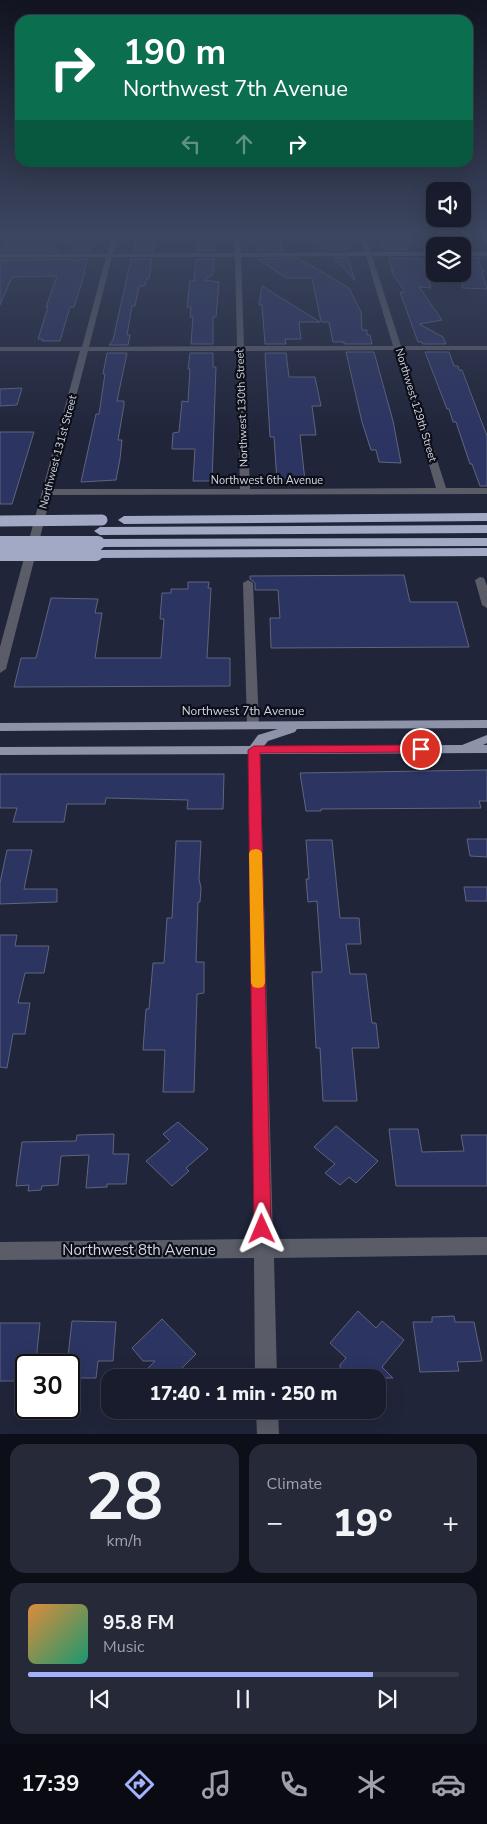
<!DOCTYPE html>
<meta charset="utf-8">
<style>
body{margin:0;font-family:"Nunito Sans",sans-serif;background:#252938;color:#f1f3f6;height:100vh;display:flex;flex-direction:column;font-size:19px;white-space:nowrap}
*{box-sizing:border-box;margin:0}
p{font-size:16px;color:#9fa1a9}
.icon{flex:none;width:28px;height:28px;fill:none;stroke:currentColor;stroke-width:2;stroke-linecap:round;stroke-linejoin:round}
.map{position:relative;height:1434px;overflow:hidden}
.details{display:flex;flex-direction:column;gap:10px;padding:10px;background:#0d0f18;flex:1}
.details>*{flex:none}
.hud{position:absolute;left:15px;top:15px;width:458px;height:152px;border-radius:15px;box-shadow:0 5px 20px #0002,0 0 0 1px #363a48;background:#0b6e4f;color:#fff;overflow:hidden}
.fabs{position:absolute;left:426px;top:182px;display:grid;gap:10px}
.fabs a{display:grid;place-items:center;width:45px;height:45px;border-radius:10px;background:#181c2c;box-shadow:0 5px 20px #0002,0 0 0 1px #363a48;font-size:25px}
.speed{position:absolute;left:15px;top:1354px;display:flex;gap:10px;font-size:25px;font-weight:700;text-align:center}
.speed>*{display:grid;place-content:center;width:65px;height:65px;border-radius:50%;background:#181c2c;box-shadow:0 5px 20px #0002,0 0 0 1px #363a48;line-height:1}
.speed .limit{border:2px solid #111;border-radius:8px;background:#fff;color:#111}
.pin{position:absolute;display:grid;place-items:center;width:42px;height:42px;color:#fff;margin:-21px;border:2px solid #fff;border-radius:50%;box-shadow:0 1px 5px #0007}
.me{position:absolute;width:55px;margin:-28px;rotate:359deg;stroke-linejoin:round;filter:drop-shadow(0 0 4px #0008)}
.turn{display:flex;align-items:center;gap:18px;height:105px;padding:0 25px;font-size:22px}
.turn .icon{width:65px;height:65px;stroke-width:2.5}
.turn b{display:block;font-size:35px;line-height:42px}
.lanes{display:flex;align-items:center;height:48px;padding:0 25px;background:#0003;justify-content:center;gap:25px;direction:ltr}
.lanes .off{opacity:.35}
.big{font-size:38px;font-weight:800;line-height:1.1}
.details .card{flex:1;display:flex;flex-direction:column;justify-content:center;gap:8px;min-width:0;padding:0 18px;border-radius:15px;background:#252938}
.details .dial{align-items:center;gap:0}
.dial b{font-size:65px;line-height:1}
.song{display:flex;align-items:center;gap:15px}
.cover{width:60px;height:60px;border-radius:8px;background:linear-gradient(135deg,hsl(30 70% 55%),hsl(160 70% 35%))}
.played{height:5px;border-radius:2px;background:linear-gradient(90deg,#a2b2fd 80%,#363a48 80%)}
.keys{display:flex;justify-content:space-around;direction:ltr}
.heat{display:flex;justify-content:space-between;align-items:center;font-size:28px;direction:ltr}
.details .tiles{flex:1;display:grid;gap:10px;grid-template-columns:1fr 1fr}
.card:last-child{grid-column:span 2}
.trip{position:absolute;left:101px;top:1369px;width:285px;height:50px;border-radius:15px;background:#181c2c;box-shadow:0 5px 20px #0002,0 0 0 1px #363a48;font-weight:800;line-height:50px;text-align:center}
.dock{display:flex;height:80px;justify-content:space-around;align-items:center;background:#0a0b12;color:#9fa1a9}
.dock .icon{width:35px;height:35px}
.dock .on{color:#a2b2fd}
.dock b{font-size:22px;color:#f1f3f6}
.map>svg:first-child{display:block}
.building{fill:#2c3462;stroke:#5f657e}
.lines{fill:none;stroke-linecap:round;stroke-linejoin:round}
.minor{fill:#5a5d68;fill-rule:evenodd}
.primary{fill:#8e93aa;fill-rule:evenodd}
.motorway{fill:#a2a9c4;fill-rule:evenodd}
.motorway-bridge-far1{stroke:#a2a9c4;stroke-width:11}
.motorway-bridge{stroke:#a2a9c4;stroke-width:14}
.route{fill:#e11d48;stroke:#92132f}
.slow{fill:#f59e0b}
.labels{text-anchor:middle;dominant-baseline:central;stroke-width:4.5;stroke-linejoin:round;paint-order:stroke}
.far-street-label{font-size:11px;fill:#d1d5e3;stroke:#0d0f18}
.street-label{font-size:12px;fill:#d1d5e3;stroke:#0d0f18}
.near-street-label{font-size:15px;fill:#d1d5e3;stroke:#0d0f18}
</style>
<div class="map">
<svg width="487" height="1434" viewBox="0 0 487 1434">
<rect width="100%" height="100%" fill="#20253a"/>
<g class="building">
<polygon points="33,234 61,252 1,252 13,237"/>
<polygon points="142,234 159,234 154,243 153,252 133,252 136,240"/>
<polygon points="259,234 280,234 281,248 285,251 257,251 256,236 260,236"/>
<polygon points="384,234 400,234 407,250 384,250 378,236 384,236"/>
<polygon points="84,235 86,237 94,237 89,252 74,252 69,236"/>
<polygon points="200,235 215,235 214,251 197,251"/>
<polygon points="313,235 338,235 341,246 345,246 346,250 327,250"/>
<polygon points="298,258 349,288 361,312 362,330 367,330 367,335 370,335 372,344 344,344 344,342 333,342 329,322 321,322 312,278 286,278 258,259"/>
<polygon points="334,258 348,258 355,281 351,276"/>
<polygon points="388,258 422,259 431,288 419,287 442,320 419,324 443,337 446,344 423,344 422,342 418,342 400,292 405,292 391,271 393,271"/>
<polygon points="462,258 480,258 478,261 484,272 482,272 487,289 462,288"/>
<polygon points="72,259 76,262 76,259 87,259 84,272 85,272 74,307 70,307 60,341 42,341 42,339 38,339 48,307 46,307 57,276 12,277 0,305 0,260"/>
<polygon points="131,259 152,259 149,279 146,279 145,286 139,286 135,306 132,306 127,335 130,335 128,345 109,345 113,340"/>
<polygon points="196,259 214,259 213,274 204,280 219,282 216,317 213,317 213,344 191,344 193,317 190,317 191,307 187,307 190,280 194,281"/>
<polygon points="262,286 320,322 299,322 301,339 285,339 286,344 265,344 262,305 259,305"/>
<polygon points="346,352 374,352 393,421 401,463 379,462 376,450 371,450 362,422"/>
<polygon points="425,352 449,352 454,366 458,366 459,370 462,370 487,436 487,486 480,486 472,464 470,464 456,422 453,422 449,409 447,409"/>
<polygon points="107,353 127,353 117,401 124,401 124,405 118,440 122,440 120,459 116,480 81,482 96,414 99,414 105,374 103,374"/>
<polygon points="190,353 213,353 213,367 216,367 212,481 193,481 195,449 172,449 173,433 179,432 182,401 188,402 190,369 188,369"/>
<polygon points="265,353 286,353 289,377 315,377 321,406 312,406 316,435 300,435 305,481 277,481 274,437 270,437"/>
<polygon points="22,388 17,405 0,406 0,389"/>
<polygon points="0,432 34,432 12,504 0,504"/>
<polygon points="404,575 410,602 457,602 469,647 271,648 270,618 280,618 278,590 255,590 255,583 250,579 250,576"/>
<polygon points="188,582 209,582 208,588 211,588 207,658 230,658 230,686 14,687 21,658 36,658 51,598 98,599 95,613 102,613 95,658 161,658 164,619 160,619 162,593 171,593 171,589 188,589"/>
<polygon points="487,770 487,801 479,801 481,808 321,809 321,811 306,811 300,773"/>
<polygon points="0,774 224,774 223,809 187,809 188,800 106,798 105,804 67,804 64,822 13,822 17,808 0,808"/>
<polygon points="467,839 487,839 487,857 470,856"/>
<polygon points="306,840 332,840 340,918 359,918 361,944 346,944 350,974 366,974 372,1023 376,1023 379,1048 352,1048 357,1101 323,1101 320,1048 316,1048 312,972 322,972 317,901 308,902 306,879 309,879"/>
<polygon points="176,841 201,841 199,879 201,888 200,902 198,902 196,962 204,962 204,993 197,994 194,1092 163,1092 165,1050 143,1050 146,1009 149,1009 153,963 164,963 167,918 172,918"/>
<polygon points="7,850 32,850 24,889 57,889 57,902 0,904 0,883"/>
<polygon points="464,887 487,887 487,901 466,901"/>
<polygon points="0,935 17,935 15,946 49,946 44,973 25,973 18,1003 30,1003 25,1034 13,1034 7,1068 0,1067"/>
<polygon points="178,1122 208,1149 186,1168 189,1171 172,1186 146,1161 170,1141 163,1134"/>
<polygon points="336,1126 378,1161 356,1183 349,1177 340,1185 325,1173 335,1164 314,1147"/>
<polygon points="389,1129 418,1129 422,1152 464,1151 461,1135 487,1135 487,1186 396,1186"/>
<polygon points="114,1134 113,1154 129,1154 126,1184 107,1184 107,1187 86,1188 89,1155 61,1156 58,1185 42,1186 41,1190 28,1191 29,1185 16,1186 22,1142 76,1141 77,1135"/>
<polygon points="358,1311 376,1328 382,1321 404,1340 382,1367 393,1378 341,1378 340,1365 346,1358 330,1343"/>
<polygon points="454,1316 455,1322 474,1322 482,1361 457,1362 459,1371 420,1372 413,1322 432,1322 432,1317"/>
<polygon points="162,1319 196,1354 172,1378 138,1378 155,1361 143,1361 132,1348"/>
<polygon points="72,1321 116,1322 113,1361 98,1361 96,1378 69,1378 69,1365 67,1365"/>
<polygon points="0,1323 40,1323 36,1361 23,1361 20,1381 0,1381"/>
</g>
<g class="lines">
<g class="minor">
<path d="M 112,234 L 118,234 L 113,254 L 235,253 L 234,234 L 240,234 L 241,253 L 365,252 L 359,234 L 365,234 L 371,252 L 435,252 L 435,256 L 372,256 L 401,346 L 487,346 L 487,350 L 402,350 L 446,488 L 487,488 L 487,494 L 51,495 L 6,669 L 0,673 L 0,647 L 80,351 L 0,351 L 0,347 L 82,347 L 106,257 L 0,258 L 0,254 L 107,254 ZM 366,256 L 393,346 L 244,346 L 241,257 ZM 112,257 L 235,257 L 237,346 L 89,347 ZM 395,350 L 436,488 L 250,489 L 244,351 ZM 88,351 L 237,351 L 240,489 L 52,489 Z"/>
<polygon points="480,234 486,234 487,243 485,242"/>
<rect x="462" y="252" width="25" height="4"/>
<polygon points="480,577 484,578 487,586 487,608 482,605 475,580"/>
<polygon points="248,580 253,583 259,725 253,729 247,725 243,583"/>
<polygon points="254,746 260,750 273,1239 487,1237 487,1255 274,1258 277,1378 255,1378 254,1258 0,1260 0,1242 254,1239 248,750"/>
<polygon points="256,1410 278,1410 279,1434 257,1434"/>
</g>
<polygon class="primary" points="487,720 487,728 297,729 295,732 268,741 264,746 462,745 487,735 487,743 483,745 487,745 487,753 0,755 0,747 250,746 258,735 278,729 0,731 0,723"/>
<g class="motorway">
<polygon points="487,513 487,521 124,524 118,520 124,516"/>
<polygon points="487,525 487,533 100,535 94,531 100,527"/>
<polygon points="487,538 487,546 98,547 92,543 98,539"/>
<polygon points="487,548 487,556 96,558 90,554 96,550"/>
</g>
<polyline class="motorway-bridge-far1" points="0,521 102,520"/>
<g class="motorway-bridge">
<polyline points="0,543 98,543"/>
<polyline points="0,554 96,554"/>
</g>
</g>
<linearGradient id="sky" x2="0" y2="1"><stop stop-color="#121420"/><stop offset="0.54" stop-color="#3c4660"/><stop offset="1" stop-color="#3c4660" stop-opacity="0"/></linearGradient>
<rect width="487" height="435" fill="url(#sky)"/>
<polygon class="route" points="421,745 427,749 425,752 260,753 271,1229 269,1235 262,1238 256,1235 254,1229 248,750 254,746"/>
<polygon class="slow" points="256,849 260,850 262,853 265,983 263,987 258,988 253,987 251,983 249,853 251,850"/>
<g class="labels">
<g class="far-street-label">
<text transform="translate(416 405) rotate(73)">Northwest 129th Street</text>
<text transform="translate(242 408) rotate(-92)">Northwest 130th Street</text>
<text transform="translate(58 452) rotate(-75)">Northwest 131st Street</text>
<text x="267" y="480">Northwest 6th Avenue</text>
</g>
<g class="street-label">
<text x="243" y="711">Northwest 7th Avenue</text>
</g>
<g class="near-street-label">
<text x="139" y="1250">Northwest 8th Avenue</text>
</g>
</g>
</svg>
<div class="fabs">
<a><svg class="icon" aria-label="sound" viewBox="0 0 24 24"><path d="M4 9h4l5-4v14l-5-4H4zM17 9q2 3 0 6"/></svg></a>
<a><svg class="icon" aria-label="layers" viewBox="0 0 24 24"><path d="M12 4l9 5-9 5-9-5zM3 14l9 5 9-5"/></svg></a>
</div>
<div class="speed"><div class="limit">30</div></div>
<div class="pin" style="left:421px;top:749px;background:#d93025"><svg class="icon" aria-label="arrive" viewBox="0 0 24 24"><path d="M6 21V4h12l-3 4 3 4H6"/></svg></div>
<svg class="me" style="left:262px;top:1229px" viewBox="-20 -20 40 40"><path d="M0-17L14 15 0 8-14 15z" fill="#e11d48" stroke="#fff" stroke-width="4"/></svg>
<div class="trip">17:40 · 1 min · 250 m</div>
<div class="hud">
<div class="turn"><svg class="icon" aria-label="right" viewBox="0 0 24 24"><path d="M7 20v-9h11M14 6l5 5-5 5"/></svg><div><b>190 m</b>Northwest 7th Avenue</div></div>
<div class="lanes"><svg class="icon off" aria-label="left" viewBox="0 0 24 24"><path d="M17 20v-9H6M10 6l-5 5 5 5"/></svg><svg class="icon off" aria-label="ahead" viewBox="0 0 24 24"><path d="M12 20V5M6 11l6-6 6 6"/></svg><svg class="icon" aria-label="right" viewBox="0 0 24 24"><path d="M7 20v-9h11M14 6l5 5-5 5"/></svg></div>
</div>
</div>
<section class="details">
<div class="tiles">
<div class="card dial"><b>28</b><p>km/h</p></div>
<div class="card"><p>Climate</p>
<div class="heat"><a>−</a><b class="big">19°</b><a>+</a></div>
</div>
<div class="card">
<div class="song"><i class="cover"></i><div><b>95.8 FM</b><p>Music</p></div></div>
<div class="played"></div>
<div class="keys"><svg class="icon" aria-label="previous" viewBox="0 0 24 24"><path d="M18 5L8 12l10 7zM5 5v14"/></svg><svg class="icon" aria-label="pause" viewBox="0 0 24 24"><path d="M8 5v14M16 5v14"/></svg><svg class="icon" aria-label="next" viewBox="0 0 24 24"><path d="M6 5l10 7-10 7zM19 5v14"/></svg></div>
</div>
</div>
</section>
<nav class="dock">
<b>17:39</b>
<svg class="icon on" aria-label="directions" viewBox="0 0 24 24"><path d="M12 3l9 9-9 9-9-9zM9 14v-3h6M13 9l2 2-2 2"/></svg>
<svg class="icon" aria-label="music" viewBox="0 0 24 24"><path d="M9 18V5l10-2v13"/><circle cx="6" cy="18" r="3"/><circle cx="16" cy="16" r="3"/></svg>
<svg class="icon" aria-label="phone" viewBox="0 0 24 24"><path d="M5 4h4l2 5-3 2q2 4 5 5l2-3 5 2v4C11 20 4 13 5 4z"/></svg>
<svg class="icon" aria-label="climate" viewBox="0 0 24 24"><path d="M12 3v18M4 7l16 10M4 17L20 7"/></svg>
<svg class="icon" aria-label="car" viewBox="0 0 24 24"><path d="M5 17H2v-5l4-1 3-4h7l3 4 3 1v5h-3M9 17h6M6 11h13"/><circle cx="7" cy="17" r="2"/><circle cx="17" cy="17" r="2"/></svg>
</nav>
